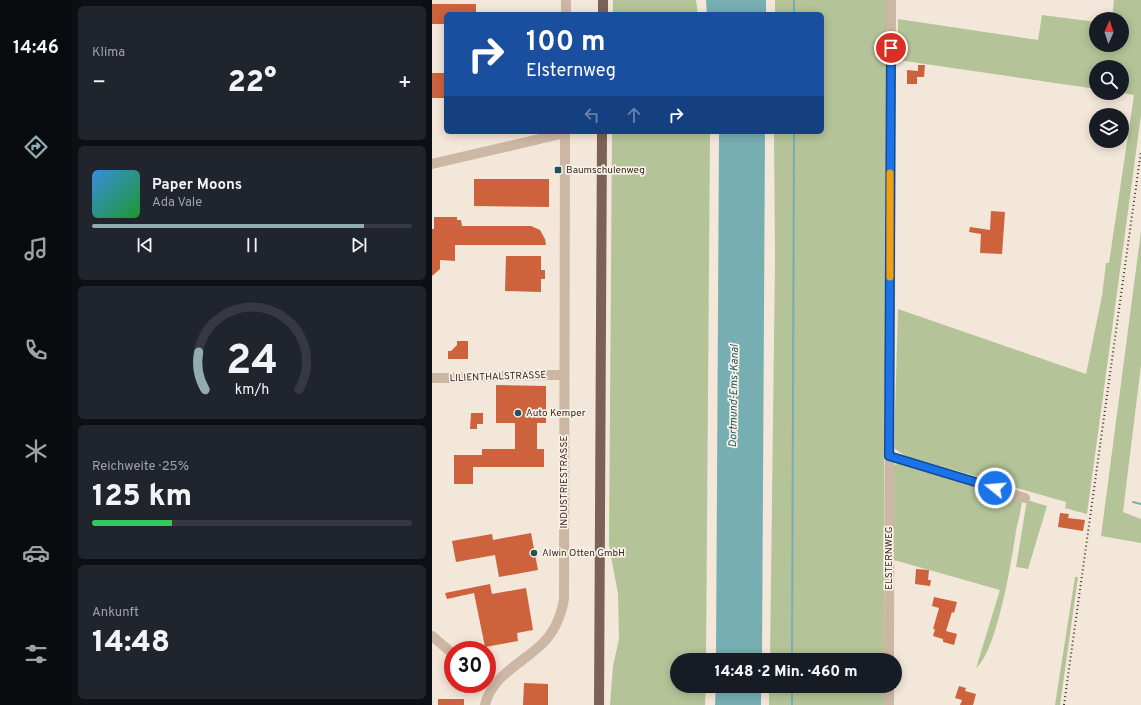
<!DOCTYPE html>
<html lang="de">
<meta charset="utf-8">
<style>
body{margin:0;font-family:Overpass,sans-serif;background:#20242c;color:#f1f3f6;height:100vh;display:flex;flex-direction:column;font-size:15px;white-space:nowrap}
*{box-sizing:border-box;margin:0}
p{font-size:13px;color:#9ea1a6}
.icon{flex:none;width:22px;height:22px;fill:none;stroke:currentColor;stroke-width:2;stroke-linecap:round;stroke-linejoin:round}
.map{position:relative;flex:1;overflow:hidden}
.side{display:flex;flex-direction:column;gap:6px;padding:6px;background:#0d0f14;width:360px}
.side>*{flex:none}
.hud{position:absolute;left:12px;top:12px;width:380px;height:122px;border-radius:6px;box-shadow:0 2px 10px #0003;background:#1a4fa0;color:#fff;overflow:hidden}
.needle{width:26px;rotate:3deg}
.tools{position:absolute;left:657px;top:12px;display:grid;gap:8px}
.tools a{display:grid;place-items:center;width:40px;height:40px;border-radius:50%;background:#171b24;box-shadow:0 2px 10px #0003;font-size:20px}
.speed{position:absolute;left:12px;top:641px;display:flex;gap:8px;font-size:20px;font-weight:700;text-align:center}
.speed>*{display:grid;place-content:center;width:52px;height:52px;border-radius:50%;background:#171b24;box-shadow:0 2px 10px #0003;line-height:1}
.speed .limit{border:6px solid #d22;background:#fff;color:#111}
.pin{position:absolute;display:grid;place-items:center;width:34px;height:34px;color:#fff;margin:-17px;border:2px solid #fff;border-radius:50%;box-shadow:0 1px 4px #0007}
.me{position:absolute;width:44px;margin:-22px;rotate:287deg;stroke-linejoin:round;filter:drop-shadow(0 0 3px #0008)}
.turn{display:flex;align-items:center;gap:14px;height:84px;padding:0 16px;font-size:18px}
.turn .icon{width:52px;height:52px;stroke-width:2.5}
.turn b{display:block;font-size:28px;line-height:34px}
.lanes{display:flex;align-items:center;height:38px;padding:0 16px;background:#0003;justify-content:center;gap:20px;direction:ltr}
.lanes .off{opacity:.35}
.big{font-size:30px;font-weight:800;line-height:1.1}
.side .tile{flex:1;display:flex;flex-direction:column;justify-content:center;gap:6px;min-width:0;padding:0 14px;border-radius:6px;background:#20242c}
.side .dial{align-items:center;gap:0}
.dial svg{height:104px;overflow:visible;fill:none;stroke:#363941;stroke-width:7;stroke-linecap:round;text-anchor:middle}
.dial text{fill:#f1f3f6;stroke:none}
.song{display:flex;align-items:center;gap:12px}
.cover{width:48px;height:48px;border-radius:6px;background:linear-gradient(135deg,hsl(210 70% 55%),hsl(130 70% 35%))}
.played{height:4px;border-radius:2px;background:linear-gradient(90deg,#90acb0 85%,#363941 85%)}
.keys{display:flex;justify-content:space-around;direction:ltr}
.heat{display:flex;justify-content:space-between;align-items:center;font-size:22px;direction:ltr}
.charge{height:6px;border-radius:3px;background:linear-gradient(90deg,#34c759 25%,#363941 0)}
.trip{position:absolute;left:238px;top:653px;width:232px;height:40px;border-radius:20px;background:#171b24;box-shadow:0 2px 10px #0003;font-weight:800;line-height:40px;text-align:center}
main{display:flex;flex:1;min-height:0}
.menu{display:flex;flex-direction:column;width:72px;justify-content:space-around;align-items:center;background:#090b0e;color:#9ea1a6}
.menu .icon{width:28px;height:28px}
.menu .on{color:#90acb0}
.menu b{font-size:18px;color:#f1f3f6}
.map>svg:first-child{display:block}
.green{fill:#b4c398}
.water{fill:#76aeb2}
.lines{fill:none;stroke-linecap:round;stroke-linejoin:round}
.stream{stroke:#76aeb2;stroke-width:2}
.building{fill:#cd623d}
.minor{stroke:#ccb7a4;stroke-width:10}
.major{stroke:#7a6356;stroke-width:10}
.rail{stroke:#372c26;stroke-width:2;stroke-dasharray:1 3;stroke-linecap:butt}
.route-casing{stroke:#114b97;stroke-width:10}
.route{stroke:#1a73e8;stroke-width:7}
.slow{stroke:#f59e0b;stroke-width:7}
.poi-dot{fill:#19555b;stroke:#faf1e6;stroke-width:1.5}
.labels{text-anchor:middle;dominant-baseline:central;stroke-width:3.5;stroke-linejoin:round;paint-order:stroke}
.poi-label{font-size:10px;fill:#372c26;stroke:#faf1e6;text-anchor:start}
.street-label{font-size:10px;fill:#372c26;stroke:#faf1e6}
.water-label{font-size:11px;font-style:italic;fill:#19555b;stroke:#faf1e6}
</style>
<main>
<nav class="menu">
<b>14:46</b>
<svg class="icon on" aria-label="directions" viewBox="0 0 24 24"><path d="M12 3l9 9-9 9-9-9zM9 14v-3h6M13 9l2 2-2 2"/></svg>
<svg class="icon" aria-label="music" viewBox="0 0 24 24"><path d="M9 18V5l10-2v13"/><circle cx="6" cy="18" r="3"/><circle cx="16" cy="16" r="3"/></svg>
<svg class="icon" aria-label="phone" viewBox="0 0 24 24"><path d="M5 4h4l2 5-3 2q2 4 5 5l2-3 5 2v4C11 20 4 13 5 4z"/></svg>
<svg class="icon" aria-label="climate" viewBox="0 0 24 24"><path d="M12 3v18M4 7l16 10M4 17L20 7"/></svg>
<svg class="icon" aria-label="car" viewBox="0 0 24 24"><path d="M5 17H2v-5l4-1 3-4h7l3 4 3 1v5h-3M9 17h6M6 11h13"/><circle cx="7" cy="17" r="2"/><circle cx="17" cy="17" r="2"/></svg>
<svg class="icon" aria-label="filters" viewBox="0 0 24 24"><path d="M4 7h16M4 17h16"/><circle cx="9" cy="7" r="2"/><circle cx="15" cy="17" r="2"/></svg>
</nav>
<section class="side">
<div class="tile"><p>Klima</p>
<div class="heat"><a>−</a><b class="big">22°</b><a>+</a></div>
</div>
<div class="tile">
<div class="song"><i class="cover"></i><div><b>Paper Moons</b><p>Ada Vale</p></div></div>
<div class="played"></div>
<div class="keys"><svg class="icon" aria-label="previous" viewBox="0 0 24 24"><path d="M18 5L8 12l10 7zM5 5v14"/></svg><svg class="icon" aria-label="pause" viewBox="0 0 24 24"><path d="M8 5v14M16 5v14"/></svg><svg class="icon" aria-label="next" viewBox="0 0 24 24"><path d="M6 5l10 7-10 7zM19 5v14"/></svg></div>
</div>
<div class="tile dial"><svg viewBox="0 0 100 80">
<path d="M14 69A42 42 0 1 1 86 69"/>
<path d="M14 69A42 42 0 0 1 9 40" stroke="#90acb0"/>
<text x="50" y="56" font-size="32" font-weight="700">24</text>
<text x="50" y="72" font-size="11">km/h</text>
</svg></div>
<div class="tile"><p>Reichweite · 25%</p><b class="big">125 km</b><div class="charge"></div></div>
<div class="tile"><p>Ankunft</p><b class="big">14:48</b></div>
</section>
<div class="map">
<svg width="709" height="705" viewBox="0 0 709 705">
<rect width="100%" height="100%" fill="#f3e7d9"/>
<g class="green">
<polygon points="181,0 264,0 266,14 181,14"/>
<polygon points="343,0 458,0 452,455 452,660 338,660 343,259 342,132 390,132 390,14 343,14"/>
<polygon points="682,0 709,0 709,115 655,514 633,508 634,502 473,456 462,448 466,309 654,374 670,296 674,263 677,263 702,95 690,93 690,67 664,67 664,89 466,60 466,19 606,40 610,15 664,22 664,45 690,45 690,19 680,19"/>
<polygon points="180,132 278,132 274,660 245,660 245,686 274,686 273,705 178,705 181,666 187,639 186,594 177,545"/>
<polygon points="709,231 709,365 691,512 709,519 709,543 669,536"/>
<path d="M 466,464 L 590,500 C 589,511 586,521 584,531 C 580,559 565,652 544,668 L 568,590 L 462,560 L 462,465 Z"/>
<polygon points="595,500 615,506 596,569 584,567"/>
<polygon points="643,577 646,577 628,705 623,705"/>
<rect x="337" y="686" width="115" height="19"/>
</g>
<g class="water">
<polygon points="274,0 334,0 334,14 275,14"/>
<polygon points="287,132 333,132 330,660 284,660"/>
<polygon points="284,686 329,686 329,705 283,705"/>
</g>
<g class="lines">
<g class="stream">
<polyline points="362,14 362,0"/>
<polyline points="701,502 709,504"/>
<polyline points="360,660 362,132"/>
<polyline points="360,705 360,686"/>
</g>
</g>
<g class="building">
<polygon points="0,4 44,4 44,14 14,14 14,24 0,24"/>
<polygon points="486,65 493,65 492,77 485,77 485,84 475,84 475,70 486,71"/>
<rect x="0" y="73" width="14" height="25"/>
<polygon points="42,179 117,179 117,207 42,206"/>
<polygon points="559,211 573,212 570,254 548,253 549,234 537,232 538,227 558,230"/>
<polygon points="2,217 25,217 25,220 29,220 30,226 99,226 108,230 113,239 114,245 23,245 23,261 8,260 8,269 0,276 0,229 2,229"/>
<polygon points="74,256 109,256 109,270 113,270 113,279 109,279 109,292 73,291"/>
<polygon points="25,341 36,341 36,359 16,359 16,351 19,351 25,345"/>
<polygon points="64,385 114,386 114,423 105,423 105,449 112,449 112,467 41,467 41,484 22,484 22,455 50,455 50,449 83,449 83,423 64,423"/>
<polygon points="39,413 51,413 51,424 45,424 45,429 38,429"/>
<polygon points="628,513 637,514 636,518 653,520 651,531 626,527"/>
<polygon points="99,533 106,570 67,577 63,555 24,562 20,541 60,534 61,540"/>
<polygon points="484,569 497,570 496,580 499,580 498,586 483,584"/>
<polygon points="58,584 60,594 94,588 101,630 85,633 86,641 53,647 42,593 15,599 13,593"/>
<polygon points="502,597 525,602 522,613 520,612 514,631 525,634 522,645 511,642 511,639 501,636 503,629 501,629 507,608 500,606"/>
<polygon points="92,683 116,684 116,705 91,705"/>
<polygon points="527,686 534,688 533,691 544,694 541,705 528,705 530,700 523,698"/>
<rect x="6" y="699" width="26" height="6"/>
</g>
<g class="lines">
<g class="minor">
<polyline points="134,14 134,0"/>
<polyline points="0,164 133,133"/>
<path d="M 0,378 C 44,378 88,374 132,375"/>
<polyline points="457,456 593,498"/>
<polyline points="0,636 21,654"/>
<polyline points="457,660 459,0"/>
<polyline points="457,686 457,705"/>
<path d="M 53,705 C 60,675 91,663 111,643 C 123,631 129,616 132,599 L 133,132"/>
</g>
<g class="major">
<polyline points="171,14 171,0"/>
<polyline points="167,705 170,132"/>
</g>
<polyline class="rail" points="632,705 709,151"/>
</g>
<g class="lines">
<defs>
<polyline id="route" points="459,48 457,456 563,488"/>
</defs>
<use href="#route" class="route-casing"/>
<use href="#route" class="route"/>
<polyline class="slow" points="458,277 458,173"/>
</g>
<g class="poi-dot">
<rect x="122" y="166" width="8" height="8" rx="2"/>
<circle cx="86" cy="413" r="4"/>
<circle cx="102" cy="553" r="4"/>
</g>
<g class="labels">
<g class="poi-label">
<text x="134" y="170">Baumschulenweg</text>
<text x="94" y="413">Auto Kemper</text>
<text x="110" y="553">Alwin Otten GmbH</text>
</g>
<g class="street-label">
<text transform="translate(66 377) rotate(-2)">LILIENTHALSTRASSE</text>
<text transform="translate(132 482) rotate(-90)">INDUSTRIESTRASSE</text>
<text transform="translate(457 558) rotate(-90)">ELSTERNWEG</text>
</g>
<g class="water-label">
<text transform="translate(302 396) rotate(-89)">Dortmund-Ems-Kanal</text>
</g>
</g>
</svg>
<div class="tools">
<a><svg class="needle" viewBox="-14 -14 28 28"><path d="M0-13l5 13h-10z" fill="#e53935"/><path d="M0 13l5-13h-10z" fill="#9ea1a6"/></svg></a>
<a><svg class="icon" aria-label="search" viewBox="0 0 24 24"><circle cx="10" cy="10" r="6"/><path d="M15 15l6 6"/></svg></a>
<a><svg class="icon" aria-label="layers" viewBox="0 0 24 24"><path d="M12 4l9 5-9 5-9-5zM3 14l9 5 9-5"/></svg></a>
</div>
<div class="speed"><div class="limit">30</div></div>
<div class="pin" style="left:459px;top:48px;background:#d93025"><svg class="icon" aria-label="arrive" viewBox="0 0 24 24"><path d="M6 21V4h12l-3 4 3 4H6"/></svg></div>
<svg class="me" style="left:563px;top:488px" viewBox="-20 -20 40 40"><circle r="17" fill="#1a73e8" stroke="#fff" stroke-width="3"/><path d="M0-11L8 9 0 5-8 9z" fill="#fff"/></svg>
<div class="trip">14:48 · 2 Min. · 460 m</div>
<div class="hud">
<div class="turn"><svg class="icon" aria-label="right" viewBox="0 0 24 24"><path d="M7 20v-9h11M14 6l5 5-5 5"/></svg><div><b>100 m</b>Elsternweg</div></div>
<div class="lanes"><svg class="icon off" aria-label="left" viewBox="0 0 24 24"><path d="M17 20v-9H6M10 6l-5 5 5 5"/></svg><svg class="icon off" aria-label="ahead" viewBox="0 0 24 24"><path d="M12 20V5M6 11l6-6 6 6"/></svg><svg class="icon" aria-label="right" viewBox="0 0 24 24"><path d="M7 20v-9h11M14 6l5 5-5 5"/></svg></div>
</div>
</div>
</main>
